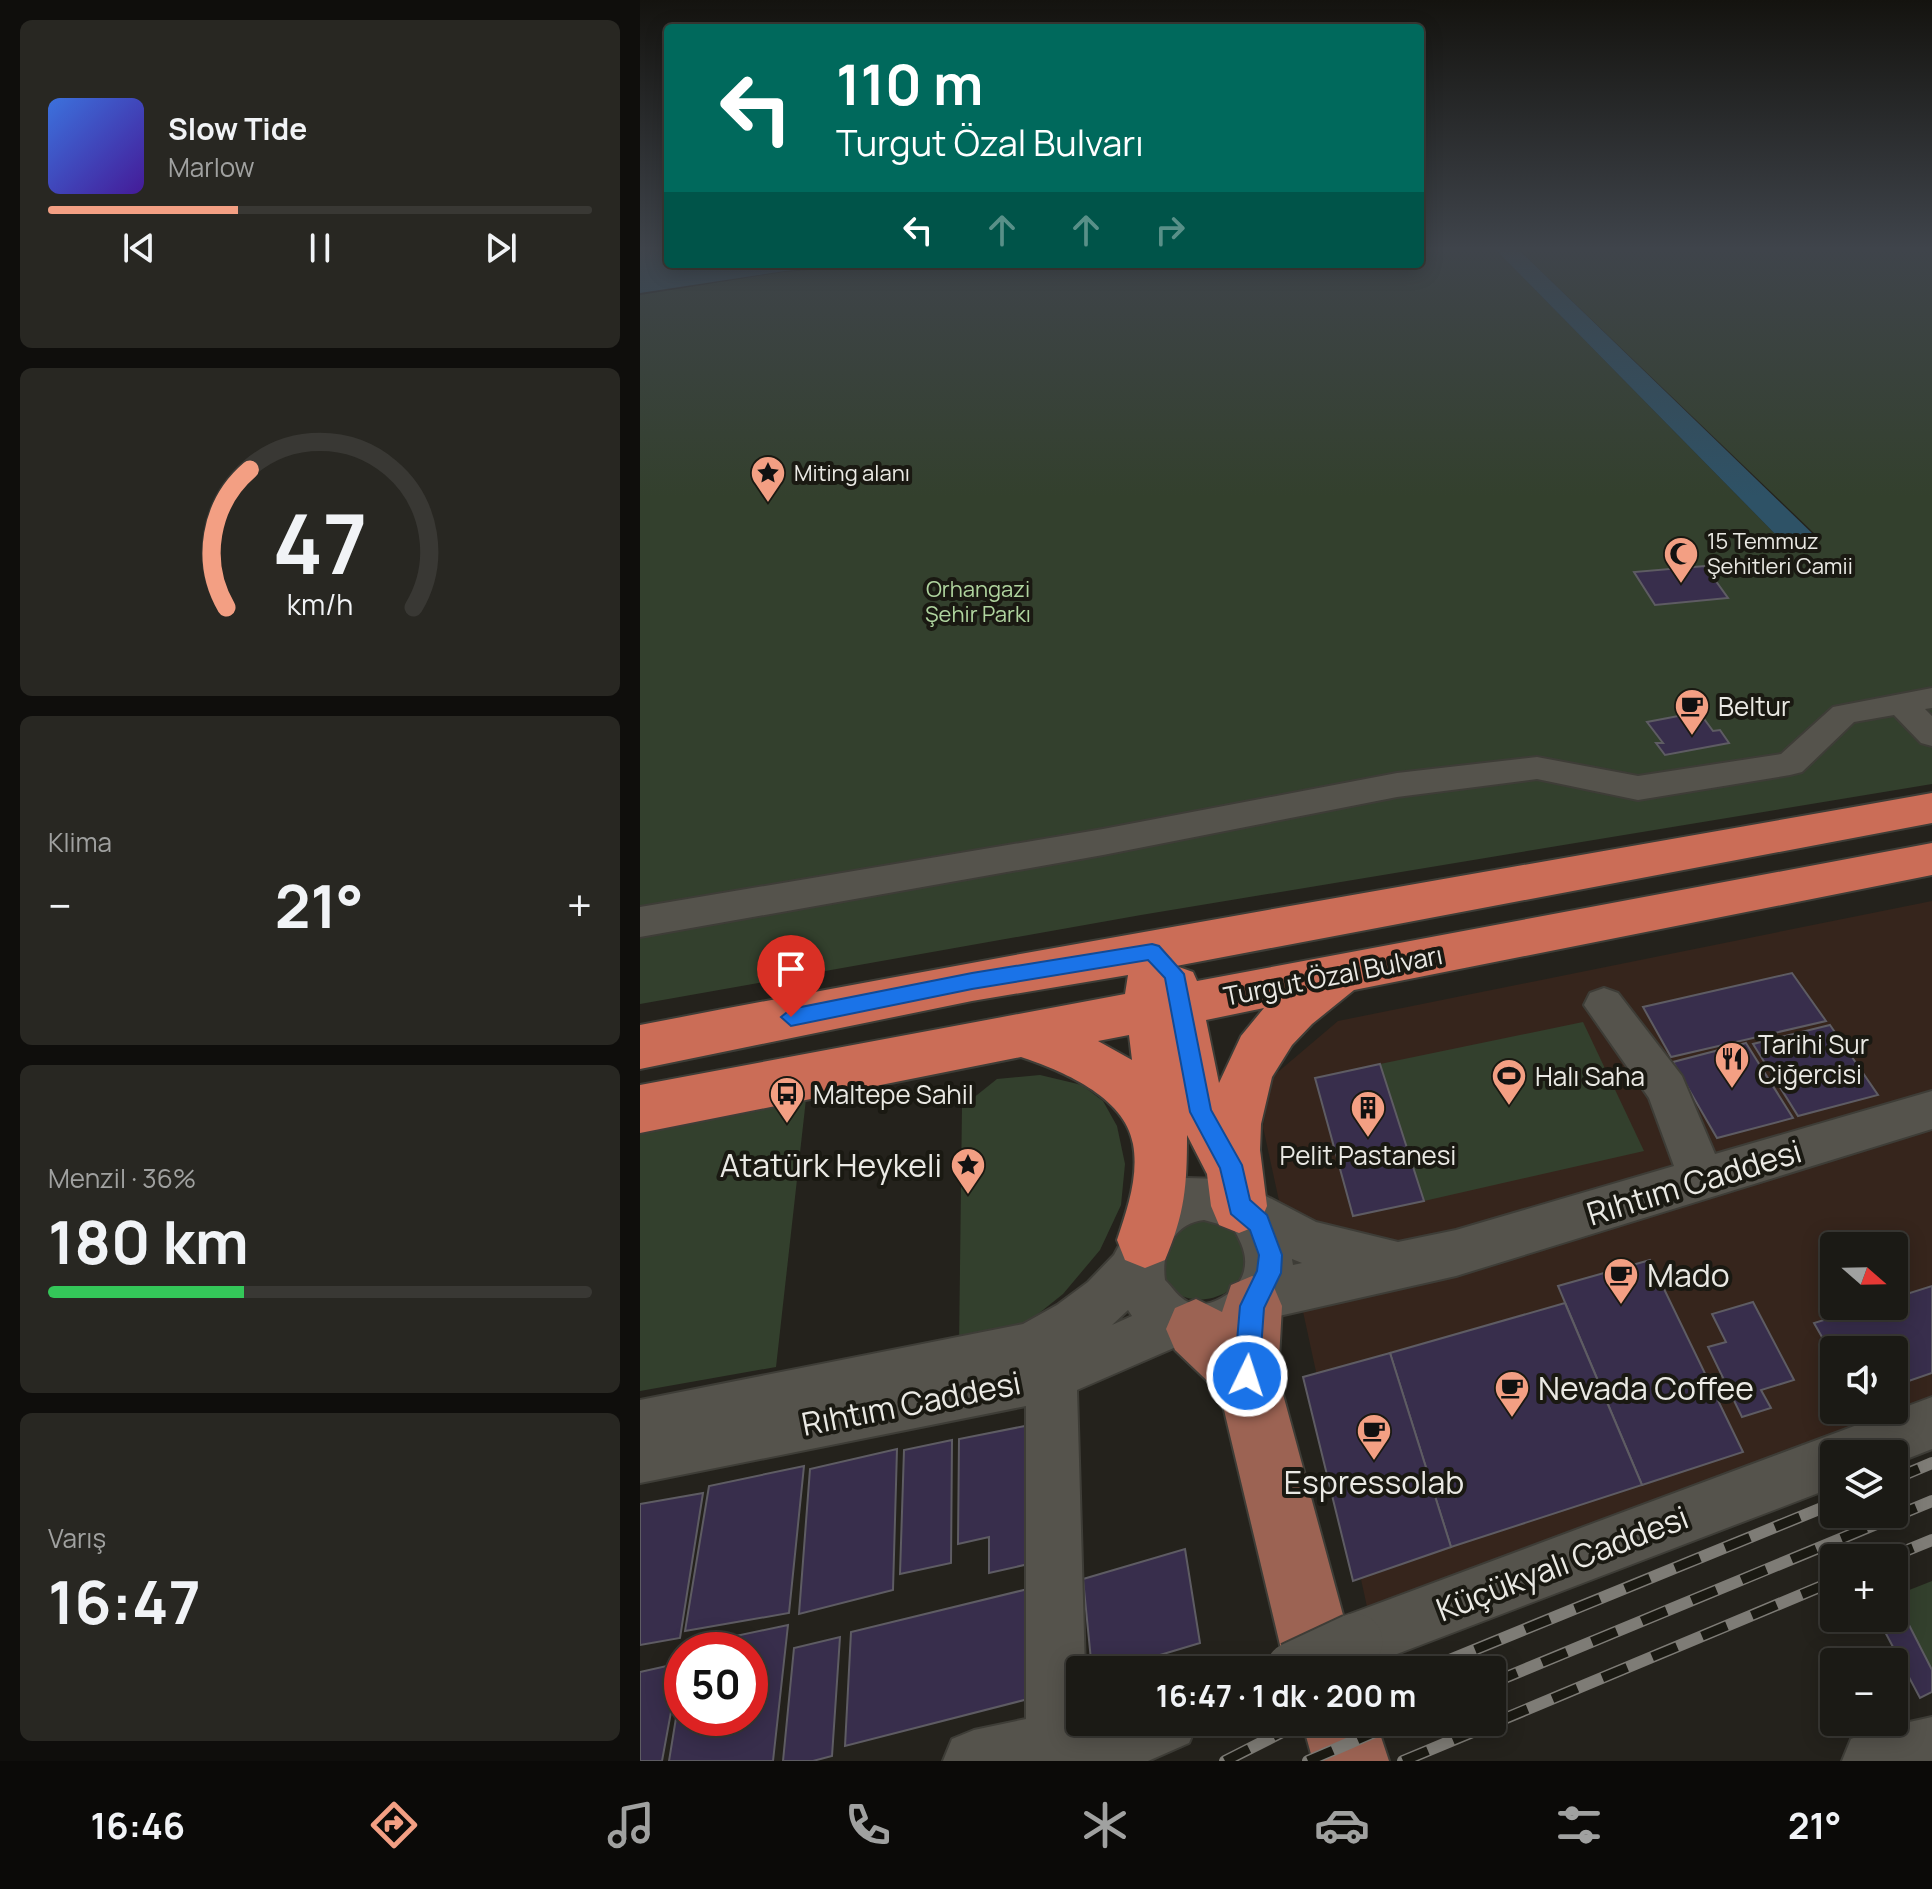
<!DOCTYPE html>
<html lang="tr">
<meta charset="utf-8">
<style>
body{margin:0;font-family:Manrope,sans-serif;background:#282722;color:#f1f3f6;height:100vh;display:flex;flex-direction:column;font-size:30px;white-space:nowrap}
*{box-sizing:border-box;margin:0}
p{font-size:26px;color:#a0a1a0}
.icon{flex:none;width:44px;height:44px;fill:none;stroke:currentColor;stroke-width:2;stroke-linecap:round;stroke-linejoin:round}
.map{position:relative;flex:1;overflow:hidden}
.details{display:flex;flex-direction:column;gap:20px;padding:20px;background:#0f0e0c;width:640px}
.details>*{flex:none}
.hud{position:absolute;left:24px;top:24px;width:760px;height:244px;border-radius:8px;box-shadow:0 4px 20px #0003,0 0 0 2px #393834;background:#00695c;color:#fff;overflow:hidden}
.needle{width:52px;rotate:110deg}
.buttons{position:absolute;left:1180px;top:1232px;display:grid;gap:16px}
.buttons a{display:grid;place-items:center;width:88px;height:88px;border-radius:8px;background:#1b1a15;box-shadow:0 4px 20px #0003,0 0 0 2px #393834;font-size:40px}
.speed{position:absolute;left:24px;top:1632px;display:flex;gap:16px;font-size:40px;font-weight:700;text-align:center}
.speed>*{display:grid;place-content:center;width:104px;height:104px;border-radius:50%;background:#1b1a15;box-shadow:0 4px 20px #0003,0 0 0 2px #393834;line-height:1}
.speed .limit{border:12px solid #d22;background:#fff;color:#111}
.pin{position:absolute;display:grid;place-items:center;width:68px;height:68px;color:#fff;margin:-82px -34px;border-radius:50% 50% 50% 0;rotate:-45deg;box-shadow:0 0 8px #0007}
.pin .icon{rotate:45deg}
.me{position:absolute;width:88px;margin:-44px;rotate:4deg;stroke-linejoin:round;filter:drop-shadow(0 0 6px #0008)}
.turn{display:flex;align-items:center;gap:28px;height:168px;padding:0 40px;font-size:36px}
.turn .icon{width:104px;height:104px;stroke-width:2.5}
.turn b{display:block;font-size:56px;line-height:68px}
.lanes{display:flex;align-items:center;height:76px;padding:0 40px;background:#0003;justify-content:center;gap:40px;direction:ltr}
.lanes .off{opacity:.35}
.big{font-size:60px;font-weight:700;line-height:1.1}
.details .tile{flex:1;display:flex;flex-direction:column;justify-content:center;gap:12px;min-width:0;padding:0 28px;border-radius:12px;background:#282722}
.details .dial{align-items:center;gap:0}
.dial svg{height:208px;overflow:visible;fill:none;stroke:#393834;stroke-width:7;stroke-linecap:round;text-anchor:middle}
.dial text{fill:#f1f3f6;stroke:none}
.song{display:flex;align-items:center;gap:24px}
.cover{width:96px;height:96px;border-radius:12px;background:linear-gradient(135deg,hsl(220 70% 55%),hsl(260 70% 35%))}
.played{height:8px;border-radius:4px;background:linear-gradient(90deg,#f39f83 35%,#393834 35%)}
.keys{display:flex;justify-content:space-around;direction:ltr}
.heat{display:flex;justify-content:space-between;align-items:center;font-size:44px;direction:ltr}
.charge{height:12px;border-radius:6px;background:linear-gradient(90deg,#34c759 36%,#393834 0)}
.trip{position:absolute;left:426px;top:1656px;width:440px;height:80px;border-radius:8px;background:#1b1a15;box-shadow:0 4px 20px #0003,0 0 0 2px #393834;font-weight:700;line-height:80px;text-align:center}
.tab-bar{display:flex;height:128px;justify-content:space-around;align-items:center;background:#0b0a08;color:#a0a1a0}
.tab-bar .icon{width:56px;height:56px}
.tab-bar .current{color:#f39f83}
.tab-bar b{font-size:36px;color:#f1f3f6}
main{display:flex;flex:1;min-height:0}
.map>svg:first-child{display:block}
.commercial{fill:#36251c;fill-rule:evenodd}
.green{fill:#33402d}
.water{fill:#2e5266}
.building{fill:#382e4c;stroke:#5e5c63;stroke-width:2}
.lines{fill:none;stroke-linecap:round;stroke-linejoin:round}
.minor-casing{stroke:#3e3d37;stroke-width:4}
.major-casing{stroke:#3e3d37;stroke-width:4}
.highway-casing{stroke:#3e3d37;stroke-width:4}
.minor{fill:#55534c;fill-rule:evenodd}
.major{fill:#9c6353;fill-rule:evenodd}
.highway{fill:#cb6d57;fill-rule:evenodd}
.rail-casing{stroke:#7e7c76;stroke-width:12}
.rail{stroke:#1a1912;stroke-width:9;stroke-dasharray:27;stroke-linecap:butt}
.minor-bridge-casing{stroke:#3e3d37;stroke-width:59;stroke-linecap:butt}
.minor-bridge{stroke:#55534c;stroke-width:55}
.route{fill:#1a73e8;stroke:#114b97;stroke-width:2}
.labels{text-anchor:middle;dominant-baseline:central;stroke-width:8;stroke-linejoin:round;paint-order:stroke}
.far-poi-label{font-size:22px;fill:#eae9e4;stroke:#1a1912;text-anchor:start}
.far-park-label{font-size:22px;fill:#b0d59f;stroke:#1a1912}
.poi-label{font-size:26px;fill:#eae9e4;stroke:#1a1912;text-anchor:start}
.street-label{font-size:26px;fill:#eae9e4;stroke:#1a1912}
.near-poi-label{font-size:32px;fill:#eae9e4;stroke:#1a1912;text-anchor:start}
.near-street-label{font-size:32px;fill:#eae9e4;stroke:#1a1912}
</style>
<main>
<section class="details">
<div class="tile">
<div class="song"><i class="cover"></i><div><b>Slow Tide</b><p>Marlow</p></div></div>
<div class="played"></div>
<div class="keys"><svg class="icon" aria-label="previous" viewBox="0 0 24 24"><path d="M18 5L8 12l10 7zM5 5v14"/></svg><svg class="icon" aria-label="pause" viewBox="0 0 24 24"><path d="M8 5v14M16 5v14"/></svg><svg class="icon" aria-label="next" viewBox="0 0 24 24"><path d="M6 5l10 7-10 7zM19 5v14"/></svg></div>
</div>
<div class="tile dial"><svg viewBox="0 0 100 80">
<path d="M14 69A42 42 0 1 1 86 69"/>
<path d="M14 69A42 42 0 0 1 23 16" stroke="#f39f83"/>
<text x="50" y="56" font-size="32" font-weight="700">47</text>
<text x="50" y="72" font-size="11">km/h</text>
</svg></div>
<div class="tile"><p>Klima</p>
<div class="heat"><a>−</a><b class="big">21°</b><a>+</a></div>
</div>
<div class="tile"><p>Menzil · 36%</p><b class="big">180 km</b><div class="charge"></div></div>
<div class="tile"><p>Varış</p><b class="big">16:47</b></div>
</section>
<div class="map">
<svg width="1292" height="1761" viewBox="0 0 1292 1761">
<rect width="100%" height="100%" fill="#24221c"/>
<path class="commercial" d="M 1292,901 L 1292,1407 L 732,1630 L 623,1127 L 632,1077 L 698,1021 ZM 1194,1246 L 1254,1246 L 1254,1306 L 1194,1306 ZM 1194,1350 L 1254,1350 L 1254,1410 L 1194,1410 Z"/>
<g class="green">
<polygon points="780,250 856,250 1142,541 1176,535 879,250 1292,250 1292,784 501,915 0,1004 0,295 143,272 248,264 780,264"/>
<polygon points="943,1022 1004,1151 784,1201 740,1064"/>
<polygon points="400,1075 442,1085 463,1101 477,1126 485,1164 481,1205 460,1250 423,1294 383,1326 319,1348 322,1107 357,1079"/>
<polygon points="166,1099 136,1367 0,1391 0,1130"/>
<path d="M 575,1214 L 606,1240 C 606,1250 608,1262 605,1272 C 591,1305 530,1313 523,1270 C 521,1258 531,1239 535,1227 Z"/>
<polygon points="1292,1581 1292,1670 1254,1596"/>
</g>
<g class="water">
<polygon points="0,250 28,250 28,264 227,264 145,271 0,293"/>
<polygon points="856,250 879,250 1175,536 1142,541"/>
</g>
<g class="building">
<polygon points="1065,566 1088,598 1015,605 994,572"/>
<polygon points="1059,712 1073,731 1080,730 1089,743 1025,755 1016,743 1023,743 1007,722"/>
<polygon points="1152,973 1186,1021 1031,1057 1003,1007"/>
<polygon points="1190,1025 1238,1095 1158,1116 1113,1044"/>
<polygon points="1106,1043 1153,1118 1077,1138 1033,1062"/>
<polygon points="740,1064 784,1201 713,1216 675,1078"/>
<polygon points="1010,1260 1103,1452 1002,1485 918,1286"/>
<polygon points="1292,1286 1292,1373 1254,1386 1254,1350 1194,1350 1194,1358 1174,1323 1229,1306 1254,1306 1254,1298"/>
<polygon points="1113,1302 1154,1380 1121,1390 1131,1408 1102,1417 1068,1347 1086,1342 1072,1314"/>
<polygon points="925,1303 1002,1485 811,1547 750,1353"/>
<polygon points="750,1353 811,1547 713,1581 663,1377"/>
<polygon points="390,1425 393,1563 349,1573 349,1537 318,1544 319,1439"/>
<polygon points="312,1440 311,1563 260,1574 264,1450"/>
<polygon points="257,1449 253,1590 159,1614 170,1469"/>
<polygon points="164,1466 149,1613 45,1631 69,1486"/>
<polygon points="63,1493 40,1638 0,1645 0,1504"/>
<polygon points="545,1549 560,1643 470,1670 452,1670 443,1579"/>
<polygon points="392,1588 396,1697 205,1746 211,1632"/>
<polygon points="1267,1621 1292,1670 1292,1692 1280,1698 1244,1630"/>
<polygon points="148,1625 133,1761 29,1761 42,1681 42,1718 110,1718 110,1650 47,1650 48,1646"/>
<polygon points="200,1637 192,1756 173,1761 143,1761 154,1648"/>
<polygon points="40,1663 22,1761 0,1761 0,1672"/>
</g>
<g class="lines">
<defs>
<g id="minor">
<polygon points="1292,688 1292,708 1285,709 1292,716 1292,746 1281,743 1254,715 1214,722 1162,772 1150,775 998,800 897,779 757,797 463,855 0,937 0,907 463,829 757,773 897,757 998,776 1141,754 1193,707"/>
<path d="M 964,988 L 978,993 L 1042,1076 L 1075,1154 L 1292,1091 L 1292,1129 L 816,1276 L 630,1318 C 608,1345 570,1360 536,1347 L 437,1390 L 445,1670 L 440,1670 L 440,1722 L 558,1722 L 549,1743 L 508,1761 L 303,1761 L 312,1739 L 334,1730 L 386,1719 L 386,1406 L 0,1483 L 0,1400 L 383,1324 L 417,1305 L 448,1282 L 474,1255 L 498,1210 L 513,1193 L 546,1178 L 582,1179 L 624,1195 L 676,1222 L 758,1242 L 816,1230 L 1034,1166 L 1009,1098 L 944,1005 L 950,993 ZM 564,1220 L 593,1228 C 601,1242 608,1255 604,1271 C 599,1292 569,1311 548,1302 C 539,1298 532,1287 525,1280 C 521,1252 534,1223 564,1220 ZM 652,1259 L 662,1263 L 653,1265 ZM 488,1310 L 492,1316 L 472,1325 Z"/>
<polygon points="1292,1397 1292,1449 1254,1464 1254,1454 1194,1454 1194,1487 715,1670 694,1662 686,1641 694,1620"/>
<polygon points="1292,1717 1292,1761 1202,1761 1211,1739 1233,1730"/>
</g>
<g id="major">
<polygon points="612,1276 633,1285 642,1306 638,1376 718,1670 646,1670 580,1393 535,1350 526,1329 535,1308 556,1299 582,1312 591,1285"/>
<polygon points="662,1722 736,1722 749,1761 673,1761"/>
</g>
<path id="highway" d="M 1292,793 L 1292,823 L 536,966 L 553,972 L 557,981 L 1292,843 L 1292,875 L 714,990 L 672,1024 L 652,1045 L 632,1077 L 621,1124 L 620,1150 L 627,1206 L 619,1225 L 599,1233 L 579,1225 L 571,1206 L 567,1174 L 547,1135 C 547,1186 545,1213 525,1260 L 505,1268 L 485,1260 L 477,1240 C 487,1210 499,1176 493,1144 C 485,1096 420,1070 381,1057 L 0,1133 L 0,1085 L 485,994 L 488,975 L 332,1001 L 0,1069 L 0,1025 C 430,942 861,870 1292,793 ZM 624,1008 L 601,1036 L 579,1083 L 566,1020 ZM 489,1035 L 492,1060 L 458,1041 Z"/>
</defs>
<use href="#minor" class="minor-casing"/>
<use href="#major" class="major-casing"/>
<use href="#highway" class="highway-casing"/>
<use href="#minor" class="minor"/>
<use href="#major" class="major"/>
<use href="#highway" class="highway"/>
<defs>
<g id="rail">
<polyline points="1254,1479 1292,1463"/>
<polyline points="1248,1558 1292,1540"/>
<polyline points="785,1670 1194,1503"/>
<polyline points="852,1683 1292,1501"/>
<polyline points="585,1761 662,1722"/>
<polyline points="668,1761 758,1722"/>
<polyline points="763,1761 1194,1581"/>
</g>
</defs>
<use href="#rail" class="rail-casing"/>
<use href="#rail" class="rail"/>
<defs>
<polyline id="minor-bridge" points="653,1670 715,1641"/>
</defs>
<use href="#minor-bridge" class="minor-bridge-casing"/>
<use href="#minor-bridge" class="minor-bridge"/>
</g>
<linearGradient id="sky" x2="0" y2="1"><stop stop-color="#14130f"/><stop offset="0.5" stop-color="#3f444b"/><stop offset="1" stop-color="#3f444b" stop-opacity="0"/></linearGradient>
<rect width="1292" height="497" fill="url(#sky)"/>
<polygon class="route" points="512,944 519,946 544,974 571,1110 602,1165 610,1200 627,1215 642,1255 641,1273 624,1308 619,1376 616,1385 607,1388 598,1385 594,1376 600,1306 617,1271 619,1255 610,1230 591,1214 580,1168 550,1112 525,978 508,960 332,989 151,1026 141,1017 151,1009 332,973"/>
<defs>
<symbol id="sight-pin" viewBox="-11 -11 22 30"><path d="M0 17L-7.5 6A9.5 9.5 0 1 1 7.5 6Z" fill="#f39f83" stroke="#1a1912"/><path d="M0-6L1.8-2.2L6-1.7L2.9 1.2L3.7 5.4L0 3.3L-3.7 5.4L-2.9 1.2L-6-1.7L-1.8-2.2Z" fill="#111"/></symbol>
<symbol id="mosque-pin" viewBox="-11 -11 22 30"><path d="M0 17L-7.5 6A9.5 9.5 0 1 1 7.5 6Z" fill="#f39f83" stroke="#1a1912"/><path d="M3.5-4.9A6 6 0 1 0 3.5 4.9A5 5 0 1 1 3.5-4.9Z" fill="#111"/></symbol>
<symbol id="cafe-pin" viewBox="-11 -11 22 30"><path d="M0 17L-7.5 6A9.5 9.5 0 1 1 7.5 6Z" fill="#f39f83" stroke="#1a1912"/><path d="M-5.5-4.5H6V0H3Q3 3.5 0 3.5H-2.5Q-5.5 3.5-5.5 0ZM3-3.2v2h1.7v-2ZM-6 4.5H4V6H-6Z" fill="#111"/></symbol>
<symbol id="restaurant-pin" viewBox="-11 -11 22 30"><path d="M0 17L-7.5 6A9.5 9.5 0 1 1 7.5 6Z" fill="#f39f83" stroke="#1a1912"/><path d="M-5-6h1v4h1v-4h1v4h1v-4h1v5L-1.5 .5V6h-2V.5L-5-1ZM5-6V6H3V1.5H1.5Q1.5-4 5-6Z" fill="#111"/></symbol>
<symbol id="stadium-pin" viewBox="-11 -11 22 30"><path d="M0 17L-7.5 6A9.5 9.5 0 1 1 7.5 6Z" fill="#f39f83" stroke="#1a1912"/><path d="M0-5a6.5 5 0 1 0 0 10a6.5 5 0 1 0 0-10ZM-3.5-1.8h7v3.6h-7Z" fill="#111"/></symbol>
<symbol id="bus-pin" viewBox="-11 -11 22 30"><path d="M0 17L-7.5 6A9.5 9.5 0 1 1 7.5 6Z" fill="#f39f83" stroke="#1a1912"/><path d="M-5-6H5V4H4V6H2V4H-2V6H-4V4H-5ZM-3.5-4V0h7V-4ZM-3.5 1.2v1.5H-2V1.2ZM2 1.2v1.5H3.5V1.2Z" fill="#111"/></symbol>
<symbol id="building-pin" viewBox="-11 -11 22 30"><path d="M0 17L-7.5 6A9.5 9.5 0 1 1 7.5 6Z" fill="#f39f83" stroke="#1a1912"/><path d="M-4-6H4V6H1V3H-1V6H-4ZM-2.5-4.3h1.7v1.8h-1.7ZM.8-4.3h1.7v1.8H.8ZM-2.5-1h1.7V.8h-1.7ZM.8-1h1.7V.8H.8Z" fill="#111"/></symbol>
</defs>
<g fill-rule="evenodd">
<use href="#sight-pin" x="108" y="453" width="40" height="54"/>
<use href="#mosque-pin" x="1021" y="534" width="40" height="54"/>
<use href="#cafe-pin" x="1032" y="686" width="40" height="54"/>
<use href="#restaurant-pin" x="1072" y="1039" width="40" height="54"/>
<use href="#stadium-pin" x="849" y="1056" width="40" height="54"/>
<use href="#bus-pin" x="127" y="1074" width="40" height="54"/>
<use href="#building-pin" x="708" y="1088" width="40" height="54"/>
<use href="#sight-pin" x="308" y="1145" width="40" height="54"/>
<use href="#cafe-pin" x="961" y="1255" width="40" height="54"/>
<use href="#cafe-pin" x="852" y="1368" width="40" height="54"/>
<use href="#cafe-pin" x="714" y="1411" width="40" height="54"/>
</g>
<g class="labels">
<g class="far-poi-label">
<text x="154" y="473">Miting alanı</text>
<text x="1067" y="541">15 Temmuz<tspan x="1067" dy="25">Şehitleri Camii</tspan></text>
</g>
<g class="far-park-label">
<text x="338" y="589">Orhangazi<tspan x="338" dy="25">Şehir Parkı</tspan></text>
</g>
<g class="poi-label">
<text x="1078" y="706">Beltur</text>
<text x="1118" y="1044">Tarihi Sur<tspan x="1118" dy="30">Ciğercisi</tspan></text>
<text x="895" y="1076">Halı Saha</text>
<text x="173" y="1094">Maltepe Sahil</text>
<text x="728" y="1155" text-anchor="middle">Pelit Pastanesi</text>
</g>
<g class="street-label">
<text transform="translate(693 975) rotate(-11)">Turgut Özal Bulvarı</text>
</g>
<g class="near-poi-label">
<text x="302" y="1165" text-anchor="end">Atatürk Heykeli</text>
<text x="1007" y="1275">Mado</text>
<text x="898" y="1388">Nevada Coffee</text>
<text x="734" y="1482" text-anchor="middle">Espressolab</text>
</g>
<g class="near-street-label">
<text transform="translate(1054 1182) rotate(-17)">Rıhtım Caddesi</text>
<text transform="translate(271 1403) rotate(-11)">Rıhtım Caddesi</text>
<text transform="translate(922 1563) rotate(-21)">Küçükyalı Caddesi</text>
</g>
</g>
</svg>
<div class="buttons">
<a><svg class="needle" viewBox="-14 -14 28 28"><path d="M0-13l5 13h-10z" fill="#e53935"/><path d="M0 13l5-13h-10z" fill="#a0a1a0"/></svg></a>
<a><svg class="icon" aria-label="sound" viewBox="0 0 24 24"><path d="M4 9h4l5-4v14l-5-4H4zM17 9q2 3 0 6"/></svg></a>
<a><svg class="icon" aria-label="layers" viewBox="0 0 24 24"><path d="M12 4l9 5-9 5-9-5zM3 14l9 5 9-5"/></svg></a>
<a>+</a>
<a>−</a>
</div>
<div class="speed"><div class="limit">50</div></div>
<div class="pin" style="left:151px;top:1017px;background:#d93025"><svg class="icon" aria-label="arrive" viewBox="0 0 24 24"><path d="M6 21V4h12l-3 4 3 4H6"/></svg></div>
<svg class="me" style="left:607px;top:1376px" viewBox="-20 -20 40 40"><circle r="17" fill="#1a73e8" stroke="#fff" stroke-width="3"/><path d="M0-11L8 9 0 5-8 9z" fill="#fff"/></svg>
<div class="trip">16:47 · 1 dk · 200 m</div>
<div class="hud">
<div class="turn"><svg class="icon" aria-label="left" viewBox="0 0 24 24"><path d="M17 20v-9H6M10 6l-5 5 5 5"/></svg><div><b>110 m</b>Turgut Özal Bulvarı</div></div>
<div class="lanes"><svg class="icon" aria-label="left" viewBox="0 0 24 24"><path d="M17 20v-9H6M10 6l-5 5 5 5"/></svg><svg class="icon off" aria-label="ahead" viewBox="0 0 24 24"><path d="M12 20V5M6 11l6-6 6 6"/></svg><svg class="icon off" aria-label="ahead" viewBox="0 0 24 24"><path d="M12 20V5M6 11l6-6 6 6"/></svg><svg class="icon off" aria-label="right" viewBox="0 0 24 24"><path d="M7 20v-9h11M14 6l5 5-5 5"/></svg></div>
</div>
</div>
</main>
<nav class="tab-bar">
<b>16:46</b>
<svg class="icon current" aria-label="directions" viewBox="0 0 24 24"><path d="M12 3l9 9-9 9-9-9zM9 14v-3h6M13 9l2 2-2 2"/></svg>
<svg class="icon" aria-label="music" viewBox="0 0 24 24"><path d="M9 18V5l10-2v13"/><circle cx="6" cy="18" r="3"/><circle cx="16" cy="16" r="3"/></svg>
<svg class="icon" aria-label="phone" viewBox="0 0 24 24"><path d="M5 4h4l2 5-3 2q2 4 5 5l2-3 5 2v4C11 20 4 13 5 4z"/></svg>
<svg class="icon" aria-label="climate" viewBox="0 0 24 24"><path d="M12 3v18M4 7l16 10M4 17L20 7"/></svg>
<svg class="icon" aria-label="car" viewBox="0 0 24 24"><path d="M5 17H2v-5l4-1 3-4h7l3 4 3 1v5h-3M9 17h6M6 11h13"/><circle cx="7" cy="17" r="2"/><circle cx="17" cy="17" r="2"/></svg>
<svg class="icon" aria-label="filters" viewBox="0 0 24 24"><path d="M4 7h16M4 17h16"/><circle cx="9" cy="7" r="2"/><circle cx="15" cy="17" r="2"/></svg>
<b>21°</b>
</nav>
